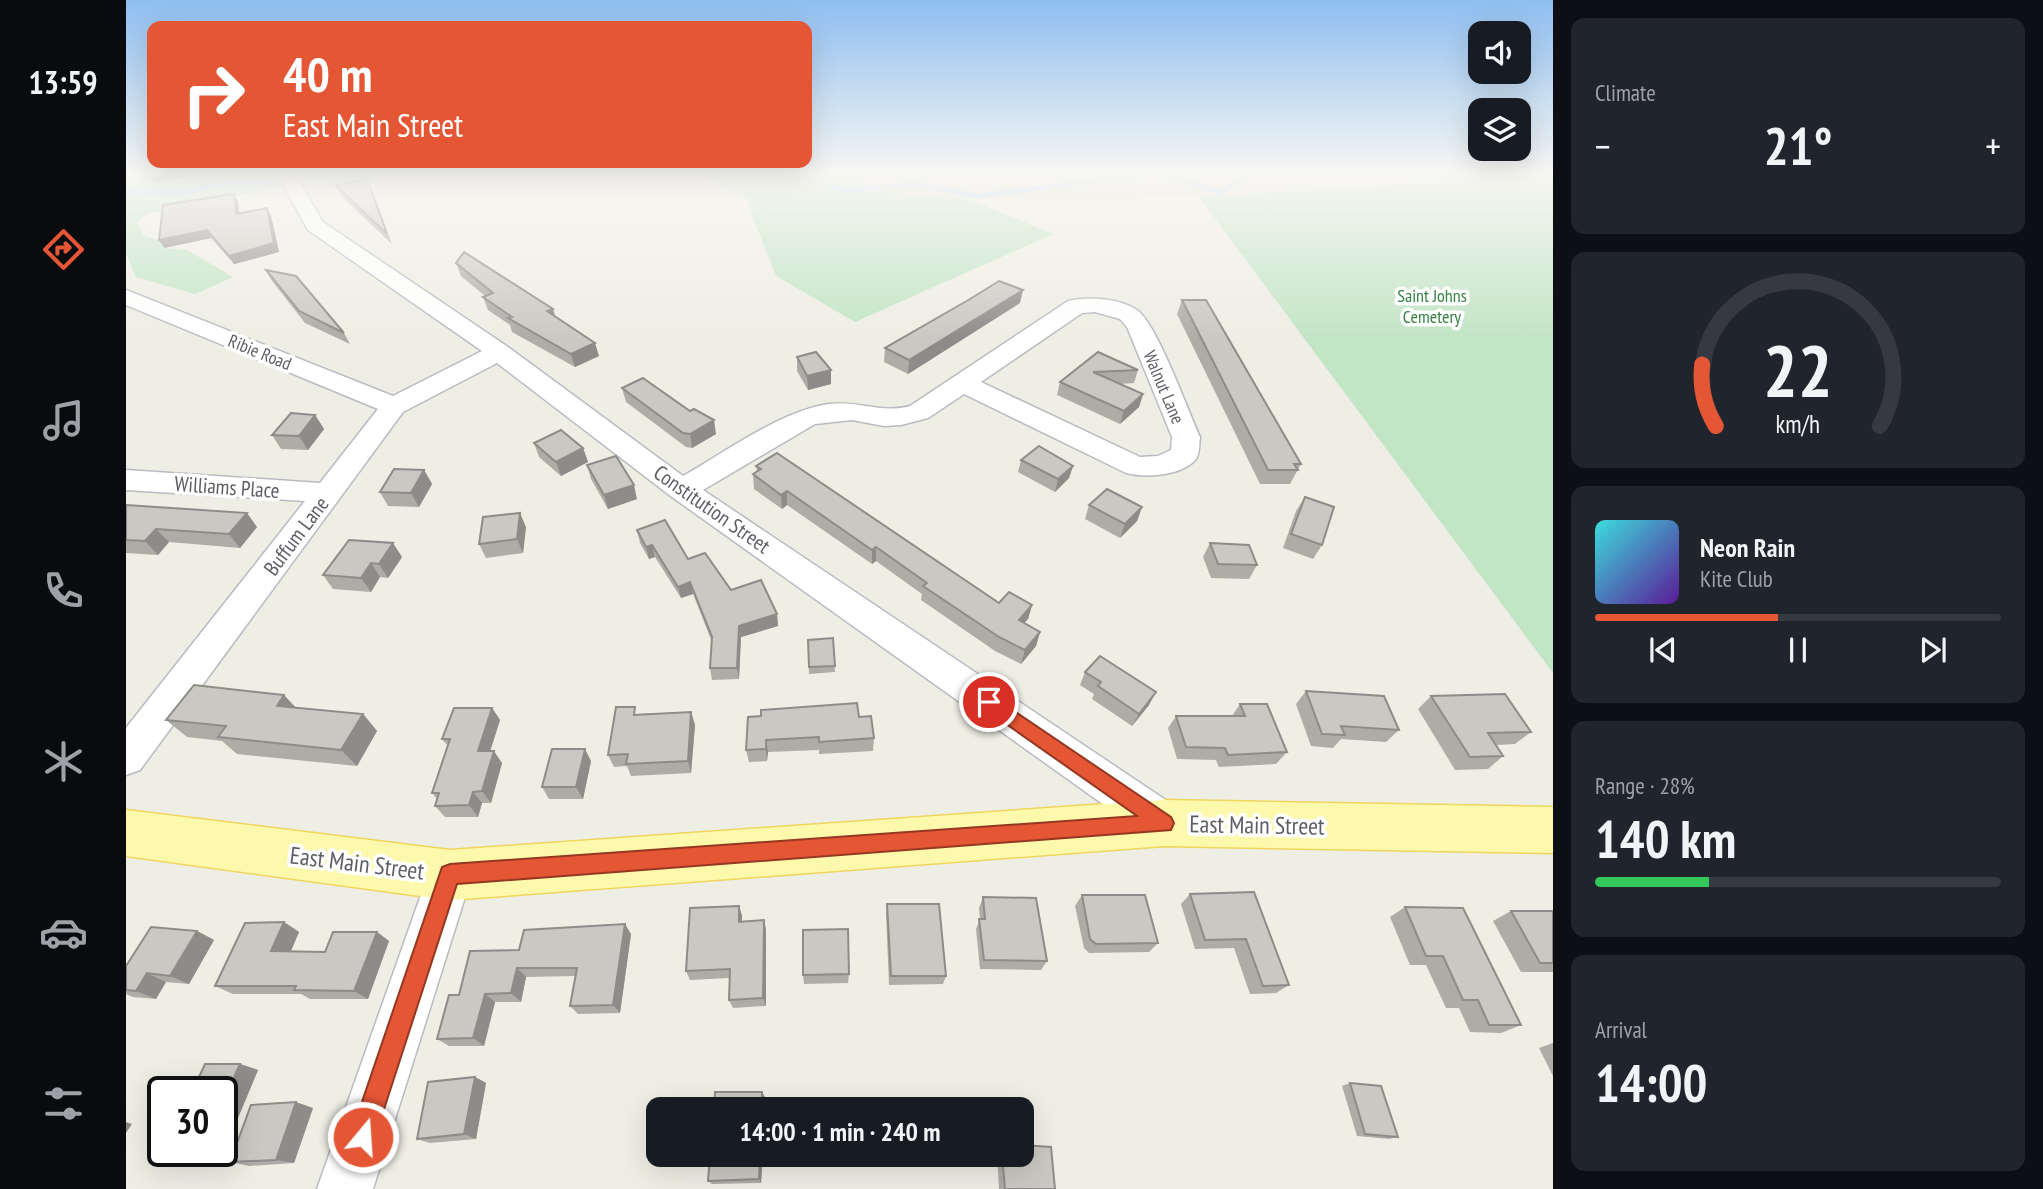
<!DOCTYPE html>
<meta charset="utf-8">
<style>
body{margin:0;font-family:"PT Sans Narrow",sans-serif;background:#20242c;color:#f1f3f6;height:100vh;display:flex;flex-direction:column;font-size:26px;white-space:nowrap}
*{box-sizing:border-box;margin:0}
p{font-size:23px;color:#9ea1a6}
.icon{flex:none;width:38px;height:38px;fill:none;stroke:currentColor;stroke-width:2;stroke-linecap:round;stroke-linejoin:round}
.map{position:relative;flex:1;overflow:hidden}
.panel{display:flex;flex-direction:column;gap:18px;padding:18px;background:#0d0f14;width:490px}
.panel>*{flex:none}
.hud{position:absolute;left:21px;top:21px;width:665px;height:147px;border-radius:14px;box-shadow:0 7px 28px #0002;background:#e55635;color:#fff;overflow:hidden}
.buttons{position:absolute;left:1342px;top:21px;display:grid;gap:14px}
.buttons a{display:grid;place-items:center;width:63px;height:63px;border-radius:14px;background:#171b24;box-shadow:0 7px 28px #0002;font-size:35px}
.speed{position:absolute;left:21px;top:1076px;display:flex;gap:14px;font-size:35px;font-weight:700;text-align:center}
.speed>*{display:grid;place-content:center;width:91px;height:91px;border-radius:50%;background:#171b24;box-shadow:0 7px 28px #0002;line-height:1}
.speed .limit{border:4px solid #111;border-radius:10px;background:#fff;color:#111}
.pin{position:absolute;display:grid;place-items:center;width:60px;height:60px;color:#fff;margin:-30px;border:4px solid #fff;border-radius:50%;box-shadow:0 2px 7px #0007}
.me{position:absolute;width:77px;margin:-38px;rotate:18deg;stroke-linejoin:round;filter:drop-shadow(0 0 5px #0008)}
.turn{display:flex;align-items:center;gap:24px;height:147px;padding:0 21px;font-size:32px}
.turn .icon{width:91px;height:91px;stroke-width:2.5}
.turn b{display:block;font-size:49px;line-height:60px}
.big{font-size:52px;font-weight:800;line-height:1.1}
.panel .card{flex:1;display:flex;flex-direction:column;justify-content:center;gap:10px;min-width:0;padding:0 24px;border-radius:14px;background:#20242c}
.panel .dial{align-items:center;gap:0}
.dial svg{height:182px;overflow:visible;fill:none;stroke:#363941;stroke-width:7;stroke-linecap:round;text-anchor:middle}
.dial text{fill:#f1f3f6;stroke:none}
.song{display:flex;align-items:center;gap:21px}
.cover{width:84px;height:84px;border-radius:10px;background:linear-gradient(135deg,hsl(180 70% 55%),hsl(270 70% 35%))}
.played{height:7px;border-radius:4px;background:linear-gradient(90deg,#e55635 45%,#363941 45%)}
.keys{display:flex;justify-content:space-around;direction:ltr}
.heat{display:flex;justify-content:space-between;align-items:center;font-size:38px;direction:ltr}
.charge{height:10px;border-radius:5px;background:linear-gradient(90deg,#34c759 28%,#363941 0)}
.trip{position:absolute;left:520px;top:1097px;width:388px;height:70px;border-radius:14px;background:#171b24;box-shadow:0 7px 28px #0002;font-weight:800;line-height:70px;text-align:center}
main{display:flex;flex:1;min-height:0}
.tab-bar{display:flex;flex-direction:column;width:126px;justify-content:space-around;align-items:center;background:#090b0e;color:#9ea1a6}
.tab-bar .icon{width:49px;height:49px}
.tab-bar .on{color:#e55635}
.tab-bar b{font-size:32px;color:#f1f3f6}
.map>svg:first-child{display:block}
.education{fill:#dfddd3}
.green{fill:#c2e5c6}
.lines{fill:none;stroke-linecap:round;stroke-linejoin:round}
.stream{stroke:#a7cefd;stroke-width:4.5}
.minor-casing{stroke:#babbc0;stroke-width:3}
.major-casing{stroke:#eed65f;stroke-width:3}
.minor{fill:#fff;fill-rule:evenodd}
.major{fill:#fdf9ac;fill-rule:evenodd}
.wall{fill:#aeaca7}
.shaded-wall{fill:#8d8c88}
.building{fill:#cac8c2;stroke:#8d8c88;stroke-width:2}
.route{fill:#e55635;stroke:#953822;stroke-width:2}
.labels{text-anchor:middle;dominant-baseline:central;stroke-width:7;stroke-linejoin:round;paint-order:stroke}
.far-park-label{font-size:18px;fill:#378242;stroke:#fff}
.far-street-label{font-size:18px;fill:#5d5f65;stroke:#fff}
.street-label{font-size:21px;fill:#5d5f65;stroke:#fff}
.near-street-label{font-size:24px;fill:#5d5f65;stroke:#fff}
</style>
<main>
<nav class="tab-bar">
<b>13:59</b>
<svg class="icon on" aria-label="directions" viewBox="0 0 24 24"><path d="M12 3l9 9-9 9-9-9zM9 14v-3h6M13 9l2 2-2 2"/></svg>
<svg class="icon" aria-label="music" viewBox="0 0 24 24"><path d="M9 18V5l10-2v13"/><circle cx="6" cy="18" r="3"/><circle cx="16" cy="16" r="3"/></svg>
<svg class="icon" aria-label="phone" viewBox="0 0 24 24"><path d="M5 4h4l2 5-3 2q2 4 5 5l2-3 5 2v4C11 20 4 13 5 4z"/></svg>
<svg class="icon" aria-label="climate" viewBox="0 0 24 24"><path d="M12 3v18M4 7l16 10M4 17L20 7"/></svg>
<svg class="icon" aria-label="car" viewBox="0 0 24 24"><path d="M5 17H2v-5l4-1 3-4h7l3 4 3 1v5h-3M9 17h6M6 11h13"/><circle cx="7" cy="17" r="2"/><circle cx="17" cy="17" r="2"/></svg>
<svg class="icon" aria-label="filters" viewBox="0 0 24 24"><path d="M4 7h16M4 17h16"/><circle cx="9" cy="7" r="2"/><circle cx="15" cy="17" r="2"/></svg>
</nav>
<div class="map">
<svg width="1427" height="1189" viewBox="0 0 1427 1189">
<rect width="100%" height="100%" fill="#efeee5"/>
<polygon class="education" points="732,172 1427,172 1073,197 843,199 734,191"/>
<g class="green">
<polygon points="111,172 147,172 155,187 21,214 11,222 17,235 36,242 37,248 61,250 107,277 69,294 10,277 0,253 0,177 31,175 49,179 48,183"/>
<polygon points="199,172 280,172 203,185"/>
<polygon points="574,172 732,172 734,191 843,199 927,234 729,322 650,276 619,198"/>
<polygon points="1427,174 1427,673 1073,197"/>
</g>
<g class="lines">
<g class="stream">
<polyline points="685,172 709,188 721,190 789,184 852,196 1031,173 1095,192 1126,172"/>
<polyline points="184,177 212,172"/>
<polyline points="0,193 58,192 99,183 147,183"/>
</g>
<defs>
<g id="minor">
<path d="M 150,172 L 168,172 L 197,222 L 382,347 L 557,476 C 600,452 654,411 703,404 C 731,400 756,414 784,406 L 942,301 C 961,296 994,298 1011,310 C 1031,324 1062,411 1074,437 C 1073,444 1074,453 1070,459 C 1056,476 1019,478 1000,473 L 838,394 L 802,418 L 775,425 L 758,426 L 726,420 L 689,424 L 577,490 L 1053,809 L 1059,823 L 1053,837 L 1038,843 L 1023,837 L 546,497 L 371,363 L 277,412 L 14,770 L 0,775 L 0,728 L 179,501 L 0,490 L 0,470 L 194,483 L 252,409 L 0,305 L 0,290 L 267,396 L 356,351 L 182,230 ZM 969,312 L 994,319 L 1001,327 L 1046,437 L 1045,450 L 1032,456 L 1014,457 L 855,382 L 956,313 Z"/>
<polygon points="324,853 339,860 346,875 247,1189 191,1189 302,875 309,860"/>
</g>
<polygon id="major" points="1038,800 1427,807 1427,853 1038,846 324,900 0,856 0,810 324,850"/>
</defs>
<use href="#minor" class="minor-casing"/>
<use href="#major" class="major-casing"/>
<use href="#minor" class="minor"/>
<use href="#major" class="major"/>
</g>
<g class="wall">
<polygon points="241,179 246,189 266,244 214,195 210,185"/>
<polygon points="112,201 113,213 141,208 145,216 153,252 108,264 85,238 38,248"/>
<polygon points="330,263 429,316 473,356 449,367 386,332 384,325 362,310 357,297 359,296 335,276"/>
<polygon points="140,270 218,333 224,344 179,323 146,281"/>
<polygon points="1056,300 1175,464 1164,484 1134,484 1051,314"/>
<polygon points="894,303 782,374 758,362 759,348"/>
<polygon points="972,352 1012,370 1008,383 994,384 1017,394 1013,407 994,424 931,395 934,382"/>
<polygon points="671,357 705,370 705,384 682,390 671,371"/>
<polygon points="496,388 564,411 590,434 566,448 560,447 500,402"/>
<polygon points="189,415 198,429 182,450 155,449 146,435"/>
<polygon points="408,443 457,448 462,462 435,476 413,457"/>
<polygon points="895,460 947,466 943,478 929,492 892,472"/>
<polygon points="461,465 511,499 482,509 465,479"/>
<polygon points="630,466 873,603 906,605 902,619 898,623 914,632 910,646 895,664 869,651 795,600 796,594 750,561 746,564 661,505 656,509 628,489 627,474 631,472"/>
<polygon points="298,470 306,484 293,507 262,506 254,492"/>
<polygon points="1179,497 1196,545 1187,559 1157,548 1170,511"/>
<polygon points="0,505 131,527 114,548 43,542 32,555 0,553"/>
<polygon points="963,505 1016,507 1011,521 994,538 959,519"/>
<polygon points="400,527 397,553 360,558 353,544"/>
<polygon points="511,530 562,559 605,590 651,614 652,626 615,637 613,679 586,680 584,668 586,642 567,594 555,598 529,557 523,559 514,543"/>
<polygon points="1084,543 1131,565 1123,579 1085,578 1077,557"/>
<polygon points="276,557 262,578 254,577 245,592 207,589 197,575"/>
<polygon points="707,638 709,672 683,674 682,640"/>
<polygon points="959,672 1023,705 1006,726 966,699 968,694 954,685"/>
<polygon points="1180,691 1273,730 1260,742 1215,739 1207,748 1185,746 1170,704"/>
<polygon points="1305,696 1405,732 1389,744 1370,745 1377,756 1362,769 1329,770 1292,709"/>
<polygon points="1114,704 1161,752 1150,764 1093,767 1090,760 1051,759 1042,728 1050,716 1106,716"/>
<polygon points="170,707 237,714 251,731 231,766 111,754 96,741 61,737 40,720"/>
<polygon points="366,708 374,720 364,751 376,763 365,803 356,803 352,817 319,817 309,806 311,799 306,793 322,746 316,739"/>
<polygon points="565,712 569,725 565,773 505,776 501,766 488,767 482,755 511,714"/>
<polygon points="622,717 733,717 748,738 747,751 693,754 693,750 642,752 641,761 623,762 620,750"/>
<polygon points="465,761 457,799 423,799 416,787"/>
<polygon points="1128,892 1163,985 1150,993 1124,994 1108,948 1069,949 1055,904 1064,894"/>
<polygon points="956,895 1032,943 1023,952 963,953 958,948 949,906"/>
<polygon points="857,897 921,961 915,970 854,969 850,929 854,919 853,908"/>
<polygon points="761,904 820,976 817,984 763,985 760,914"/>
<polygon points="613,906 616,916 616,921 638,920 640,930 640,1006 607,1008 603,1000 604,978 564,980 560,971"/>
<polygon points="1279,907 1395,1025 1375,1033 1344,1032 1333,1008 1320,1008 1300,965 1284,965 1264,917"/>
<polygon points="1385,911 1427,911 1427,972 1395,972 1367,921"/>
<polygon points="158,922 173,932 165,951 199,952 251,932 263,941 242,999 184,999 175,994 107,994 89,986"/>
<polygon points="71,931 88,940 63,984 40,982 30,999 7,997 0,994 0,966"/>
<polygon points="505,934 494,1013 452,1014 444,1006 450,976 400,977 395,1002 369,1002 358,1046 323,1046 311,1039 393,950"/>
<polygon points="723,974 722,983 678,984 677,975"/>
<polygon points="1427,1043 1427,1076 1413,1048"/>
<polygon points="114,1064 132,1070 109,1125 96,1125 96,1092"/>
<polygon points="349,1077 360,1083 350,1139 304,1143 291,1139"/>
<polygon points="1224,1083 1272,1137 1263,1139 1231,1136 1216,1086"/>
<polygon points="187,1108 168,1163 123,1166 104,1162"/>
<polygon points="584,1155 637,1155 635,1183 586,1184 582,1181"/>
<polygon points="871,1155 896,1155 929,1189 873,1189"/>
</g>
<g class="shaded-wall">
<polygon points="35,172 58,172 55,179 28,182 23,174"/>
<polygon points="108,194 112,201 114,222 110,214"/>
<polygon points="141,208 145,216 153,252 108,264 103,256"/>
<polygon points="81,230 85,238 38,248 33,240"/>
<polygon points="897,290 894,303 782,374 783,360"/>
<polygon points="427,309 431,322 421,311"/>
<polygon points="469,343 473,356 449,367 445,354"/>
<polygon points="705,370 705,384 682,390 681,376"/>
<polygon points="1017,394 1013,407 994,424 998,411"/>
<polygon points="189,415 198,429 182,450 173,436"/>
<polygon points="588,420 590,434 566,448 564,434"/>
<polygon points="457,448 462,462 435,476 430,462"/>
<polygon points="947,466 943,478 929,492 932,479"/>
<polygon points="298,470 306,484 293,507 285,493"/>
<polygon points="508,485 511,499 482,509 478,495"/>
<polygon points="661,491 661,505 656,509 655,495"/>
<polygon points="1016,507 1011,521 994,538 999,524"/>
<polygon points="121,513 131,527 114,548 103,534"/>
<polygon points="394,513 400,527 397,553 391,539"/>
<polygon points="30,529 43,542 32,555 19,541"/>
<polygon points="267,543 276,557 262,578 253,564"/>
<polygon points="526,545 529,557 523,559 520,547"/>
<polygon points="750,547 750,561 746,564 746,550"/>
<polygon points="245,563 254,577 245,592 235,578"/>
<polygon points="564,582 567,594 555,598 552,587"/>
<polygon points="906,605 902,619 889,633 893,620"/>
<polygon points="651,614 652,626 615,637 613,679 611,668 613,626"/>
<polygon points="914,632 910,646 895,664 899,650"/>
<polygon points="1030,692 1023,705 1006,726 1013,714"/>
<polygon points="158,695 174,712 151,706"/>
<polygon points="366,708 374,720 360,764 352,751"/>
<polygon points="565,712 569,725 565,773 562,761"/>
<polygon points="237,714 251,731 231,766 215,750"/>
<polygon points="640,740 642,752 641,761 640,749"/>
<polygon points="459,749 465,761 457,799 450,787"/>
<polygon points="368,751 376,763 365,803 356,791"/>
<polygon points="347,792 356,803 352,817 343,805"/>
<polygon points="613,906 616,916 615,931 613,922"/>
<polygon points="638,920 640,930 640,1006 637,998"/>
<polygon points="158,922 173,932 161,960 145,951"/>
<polygon points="499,924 505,934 494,1013 487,1005"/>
<polygon points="71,931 88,940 63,984 44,976"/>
<polygon points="251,932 263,941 242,999 228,991"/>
<polygon points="391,968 400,977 395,1002 385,993"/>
<polygon points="21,973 40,982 30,999 10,991"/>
<polygon points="359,994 369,1002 358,1046 347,1038"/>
<polygon points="114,1064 132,1070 109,1125 96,1122 96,1104"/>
<polygon points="349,1077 360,1083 350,1139 338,1134"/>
<polygon points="636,1092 639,1097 638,1110 636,1110"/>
<polygon points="170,1102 187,1108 168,1163 150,1160"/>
<polygon points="0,1122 6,1124 0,1133"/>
<polygon points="634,1155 637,1155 635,1183 633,1179"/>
</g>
<g class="building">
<polygon points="241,179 261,234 210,185"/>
<polygon points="108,194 110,214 141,208 148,243 103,256 81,230 33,240 37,205"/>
<polygon points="338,252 427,309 421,311 469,343 445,354 382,318 386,317 357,297 367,293 330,263"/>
<polygon points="140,270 170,276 218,333 173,311"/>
<polygon points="873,281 897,290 783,360 759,348 844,299"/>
<polygon points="1056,300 1080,300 1175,464 1168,464 1172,470 1142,470"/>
<polygon points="690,352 705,370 681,376 671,357"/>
<polygon points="972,352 1012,370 967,372 1017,394 998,411 934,382"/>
<polygon points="517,378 564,411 568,409 588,420 564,434 557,433 496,388"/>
<polygon points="165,413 189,415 173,436 146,435"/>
<polygon points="435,430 457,448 430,462 408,443"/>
<polygon points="913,446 947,466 932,479 895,460"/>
<polygon points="651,453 873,603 883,592 906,605 893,620 914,632 899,650 873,637 797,586 801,583 750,547 746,550 661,491 655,495 627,474 635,469 630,466"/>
<polygon points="490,456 508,485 478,495 461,465"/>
<polygon points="268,469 298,470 285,493 254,492"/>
<polygon points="981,489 1016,507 999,524 963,505"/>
<polygon points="1179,497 1208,507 1196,545 1165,534"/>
<polygon points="0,505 121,513 103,534 30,529 19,541 0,540"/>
<polygon points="394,513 391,539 353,544 357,517"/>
<polygon points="539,520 562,559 579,553 605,590 635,580 651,614 613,626 611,668 584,668 586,637 564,582 552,587 526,545 520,547 511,530"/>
<polygon points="223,540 267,543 253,564 245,563 235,578 197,575"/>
<polygon points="1084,543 1123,545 1131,565 1092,564"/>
<polygon points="707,638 709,666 683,667 682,640"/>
<polygon points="974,656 1030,692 1013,714 972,686 975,682 959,672"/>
<polygon points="68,685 158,695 151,706 237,714 215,750 92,737 100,726 40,720"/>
<polygon points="1180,691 1258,696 1273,730 1215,726 1219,735 1196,734"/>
<polygon points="1379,694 1405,732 1362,733 1377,756 1344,757 1305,696"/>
<polygon points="731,703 733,717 745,716 748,738 693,742 693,737 640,740 640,749 620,750 622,717 635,716 635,710"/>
<polygon points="1114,704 1141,704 1161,752 1102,755 1099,748 1060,747 1050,716 1119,716"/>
<polygon points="490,707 509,707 508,715 565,712 562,761 500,764 502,754 482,755"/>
<polygon points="328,708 366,708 352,751 368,751 356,791 347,792 343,805 309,806 313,793 306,793 324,739 316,739"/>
<polygon points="426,749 459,749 450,787 416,787"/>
<polygon points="1128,892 1163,985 1137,986 1120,939 1079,940 1064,894"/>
<polygon points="956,895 1019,895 1032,943 970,944 964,939"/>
<polygon points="857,897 910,898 921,961 858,960 853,919 859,919"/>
<polygon points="761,904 813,904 820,976 765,976"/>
<polygon points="613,906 613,922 638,920 637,998 603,1000 604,969 560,971 564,908"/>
<polygon points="1279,907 1337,908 1395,1025 1363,1025 1352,1000 1337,1000 1317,956 1300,956"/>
<polygon points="1385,911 1427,911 1427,963 1414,963"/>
<polygon points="158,922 145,951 199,952 207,932 251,932 228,991 168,990 170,986 89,986 119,923"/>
<polygon points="499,924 487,1005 444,1006 451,968 391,968 385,993 359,994 347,1038 311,1039 323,995 333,995 344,951 393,950 398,930"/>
<polygon points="25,927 71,931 44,976 21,973 10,991 0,990 0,966"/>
<polygon points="722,929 723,974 677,975 677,930"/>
<polygon points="79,1064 114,1064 96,1104 96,1092 66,1092"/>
<polygon points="349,1077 338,1134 291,1139 302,1082"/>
<polygon points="1224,1083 1255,1086 1272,1137 1239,1134"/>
<polygon points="589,1092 636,1092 636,1110 588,1110"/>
<polygon points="170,1102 150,1160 104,1162 125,1105"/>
<polygon points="896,1145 925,1147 929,1189 879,1189 876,1155 896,1155"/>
<polygon points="584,1155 634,1155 633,1179 582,1181"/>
</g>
<linearGradient id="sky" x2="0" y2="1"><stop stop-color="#8ebef0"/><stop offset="0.51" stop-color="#f8f7f3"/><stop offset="1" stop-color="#f8f7f3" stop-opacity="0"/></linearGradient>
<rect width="1427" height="339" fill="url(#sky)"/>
<polygon class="route" points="863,694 1045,817 1048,823 1045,830 331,884 249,1137 246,1146 237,1149 228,1146 224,1137 316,867 324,864 1011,816 856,707 854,702 856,697"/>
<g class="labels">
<g class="far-park-label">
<text x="1306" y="295">Saint Johns<tspan x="1306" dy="21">Cemetery</tspan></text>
</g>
<g class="far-street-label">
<text transform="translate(134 352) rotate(22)">Ribie Road</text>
<text transform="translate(1038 387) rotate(67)">Walnut Lane</text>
</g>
<g class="street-label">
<text transform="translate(101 487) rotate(4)">Williams Place</text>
<text transform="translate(586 509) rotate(35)">Constitution Street</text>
<text transform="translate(170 536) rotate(-53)">Buffum Lane</text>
</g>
<g class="near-street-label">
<text transform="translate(1131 825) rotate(1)">East Main Street</text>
<text transform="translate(231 863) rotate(7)">East Main Street</text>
</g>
</g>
</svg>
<div class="buttons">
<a><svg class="icon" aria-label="sound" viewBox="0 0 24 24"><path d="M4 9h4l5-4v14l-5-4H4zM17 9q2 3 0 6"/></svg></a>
<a><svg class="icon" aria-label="layers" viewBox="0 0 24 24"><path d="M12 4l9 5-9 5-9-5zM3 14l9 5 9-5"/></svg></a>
</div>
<div class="speed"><div class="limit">30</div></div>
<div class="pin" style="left:863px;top:702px;background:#d93025"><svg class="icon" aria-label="arrive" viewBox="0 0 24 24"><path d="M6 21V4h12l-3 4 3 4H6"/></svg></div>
<svg class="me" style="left:237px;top:1137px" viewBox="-20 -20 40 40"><circle r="17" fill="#e55635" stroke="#fff" stroke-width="3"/><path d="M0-11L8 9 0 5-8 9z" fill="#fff"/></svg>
<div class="trip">14:00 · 1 min · 240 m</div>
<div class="hud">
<div class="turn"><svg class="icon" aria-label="right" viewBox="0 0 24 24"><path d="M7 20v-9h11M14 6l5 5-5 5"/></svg><div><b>40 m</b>East Main Street</div></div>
</div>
</div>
<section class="panel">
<div class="card"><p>Climate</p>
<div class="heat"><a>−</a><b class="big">21°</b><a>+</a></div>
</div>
<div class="card dial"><svg viewBox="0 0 100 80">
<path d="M14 69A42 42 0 1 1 86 69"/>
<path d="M14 69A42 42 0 0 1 8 42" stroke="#e55635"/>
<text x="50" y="56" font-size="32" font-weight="700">22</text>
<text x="50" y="72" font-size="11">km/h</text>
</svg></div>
<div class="card">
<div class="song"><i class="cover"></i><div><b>Neon Rain</b><p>Kite Club</p></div></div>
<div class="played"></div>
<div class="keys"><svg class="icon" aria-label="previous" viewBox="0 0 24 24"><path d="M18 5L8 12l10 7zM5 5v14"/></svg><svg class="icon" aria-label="pause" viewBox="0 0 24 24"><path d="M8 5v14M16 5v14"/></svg><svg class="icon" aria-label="next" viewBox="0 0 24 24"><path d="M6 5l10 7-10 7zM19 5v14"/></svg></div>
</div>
<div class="card"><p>Range · 28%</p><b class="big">140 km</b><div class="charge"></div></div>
<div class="card"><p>Arrival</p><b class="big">14:00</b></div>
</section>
</main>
